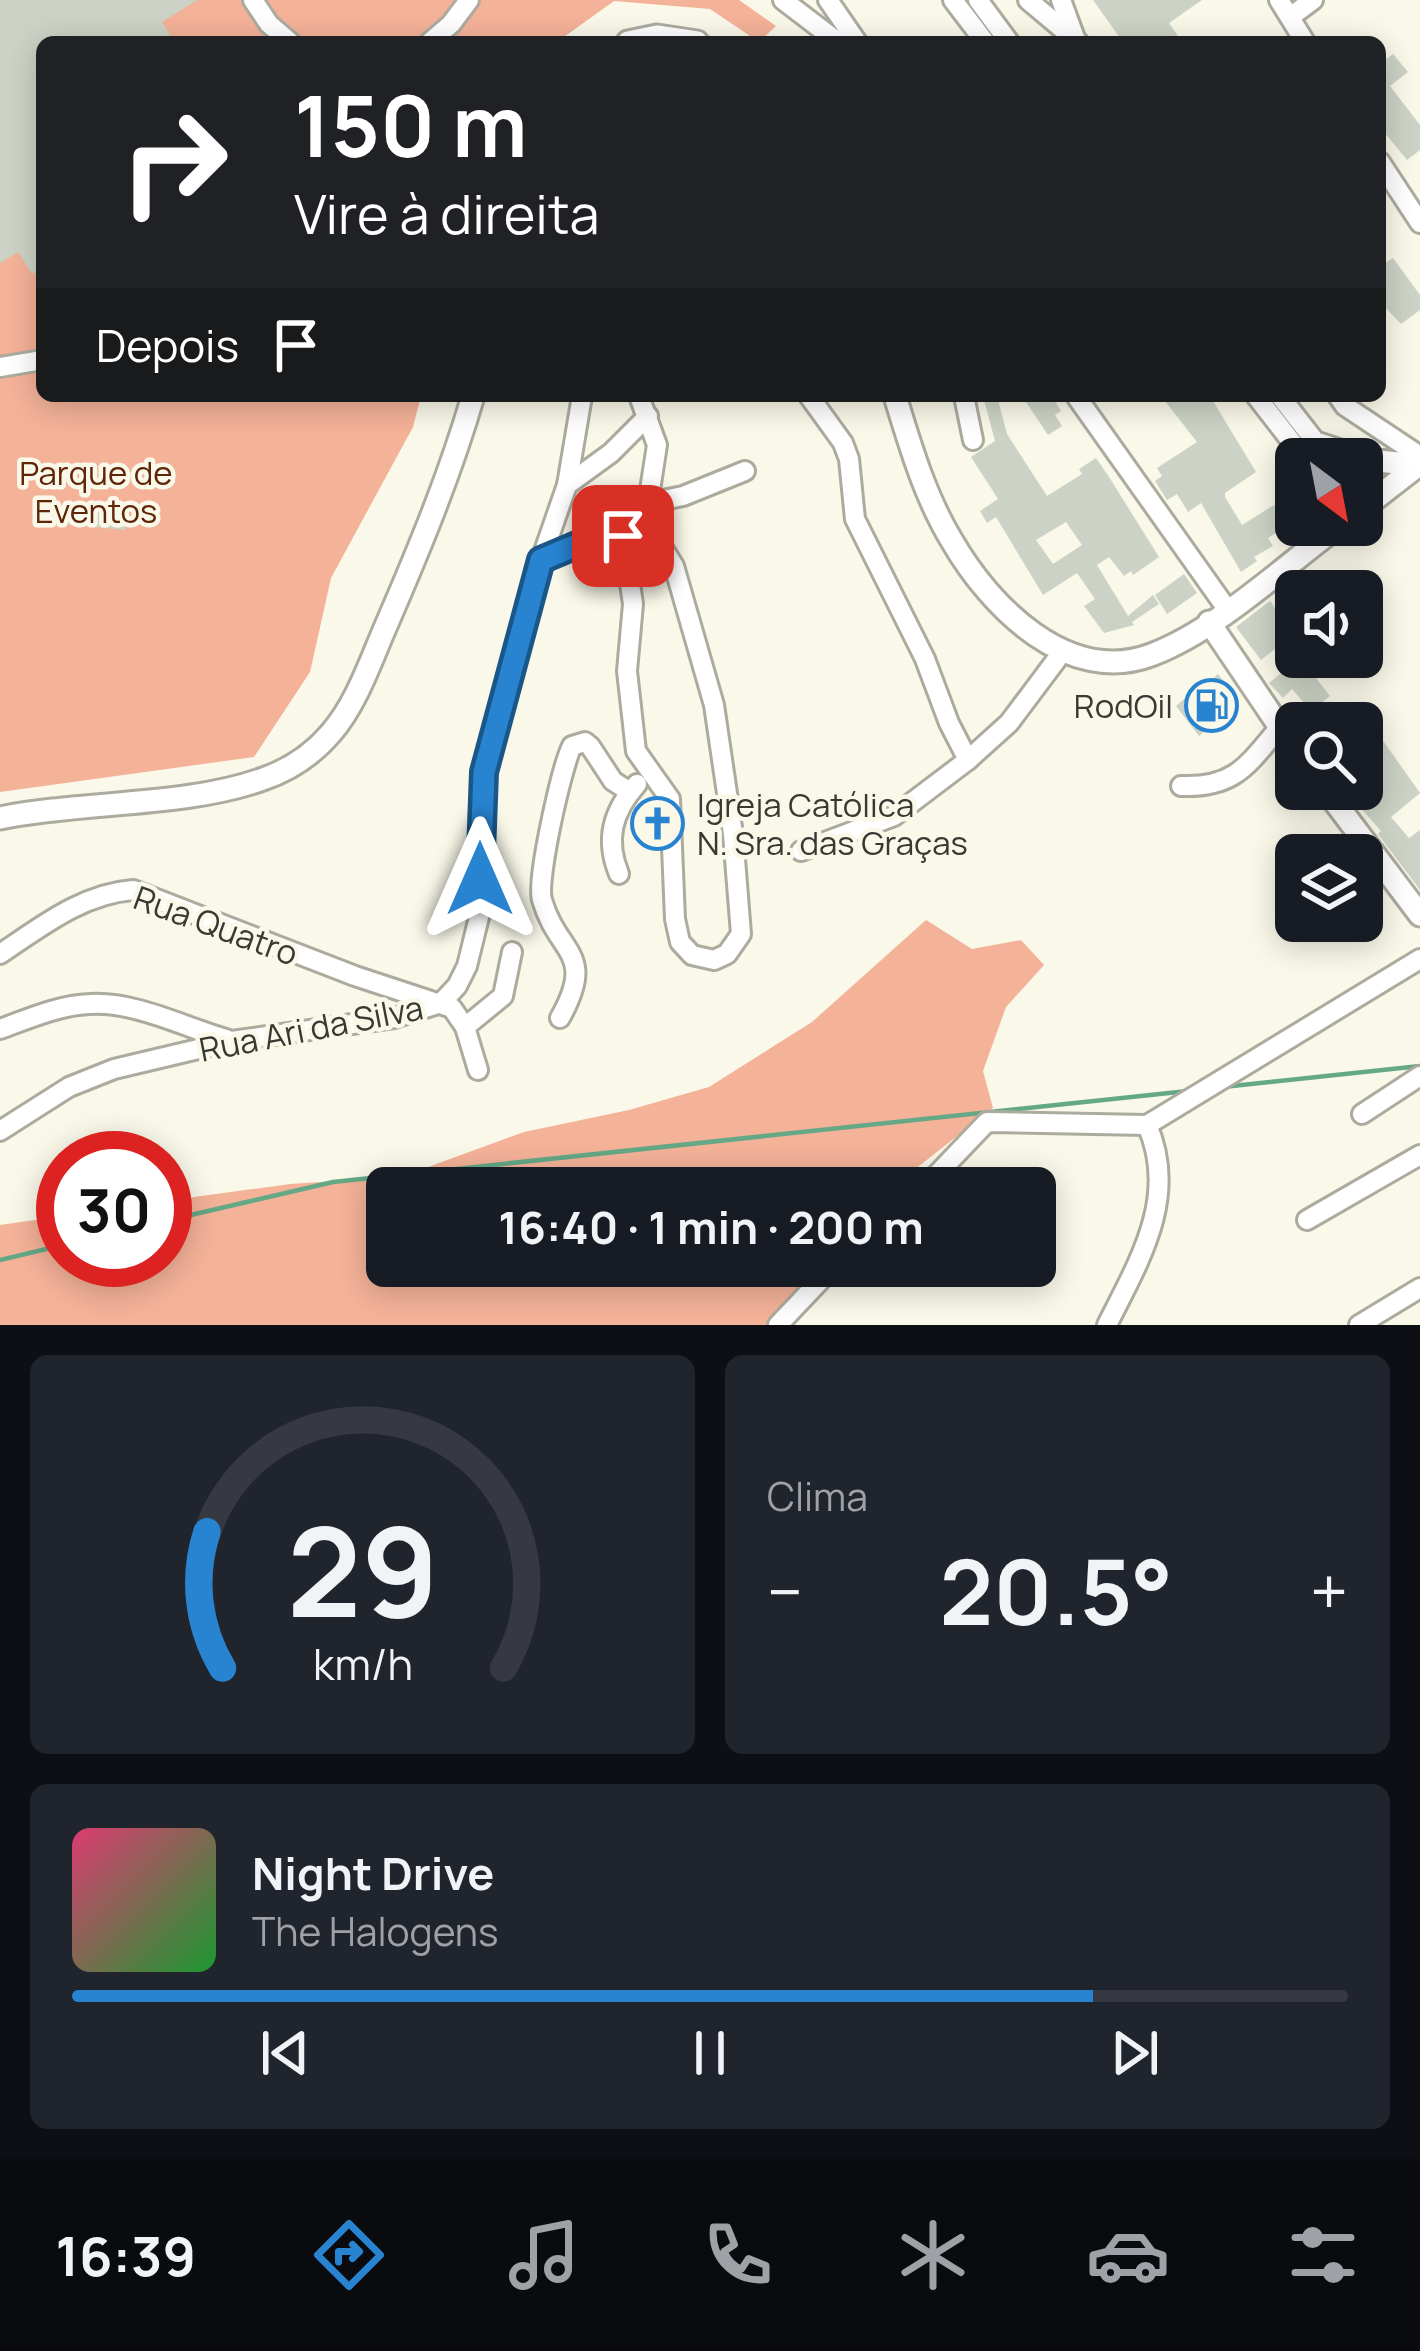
<!DOCTYPE html>
<html lang="pt">
<meta charset="utf-8">
<style>
body{margin:0;font-family:Manrope,sans-serif;background:#20242c;color:#f1f3f6;height:100vh;display:flex;flex-direction:column;font-size:45px;white-space:nowrap}
*{box-sizing:border-box;margin:0}
p{font-size:39px;color:#9ea1a6}
.icon{flex:none;width:66px;height:66px;fill:none;stroke:currentColor;stroke-width:2;stroke-linecap:round;stroke-linejoin:round}
.map{position:relative;height:1325px;overflow:hidden}
.panel{display:flex;flex-direction:column;gap:30px;padding:30px;background:#0d0f14;flex:1}
.panel>*{flex:none}
.guide{position:absolute;left:36px;top:36px;width:1350px;height:366px;border-radius:18px;box-shadow:0 6px 30px #0003;background:#202124;color:#fff;overflow:hidden}
.needle{width:78px;rotate:148deg}
.buttons{position:absolute;left:1275px;top:438px;display:grid;gap:24px}
.buttons a{display:grid;place-items:center;width:108px;height:108px;border-radius:18px;background:#171b24;box-shadow:0 6px 30px #0003;font-size:60px}
.speed{position:absolute;left:36px;top:1131px;display:flex;gap:24px;font-size:60px;font-weight:700;text-align:center}
.speed>*{display:grid;place-content:center;width:156px;height:156px;border-radius:50%;background:#171b24;box-shadow:0 6px 30px #0003;line-height:1}
.speed .limit{border:18px solid #d22;background:#fff;color:#111}
.pin{position:absolute;display:grid;place-items:center;width:102px;height:102px;color:#fff;margin:-51px;border-radius:24px;box-shadow:0 6px 18px #0006}
.me{position:absolute;width:132px;margin:-66px;rotate:0deg;stroke-linejoin:round;filter:drop-shadow(0 0 9px #0008)}
.turn{display:flex;align-items:center;gap:42px;height:252px;padding:0 60px;font-size:54px}
.turn .icon{width:156px;height:156px;stroke-width:2.5}
.turn b{display:block;font-size:84px;line-height:102px}
.then{display:flex;align-items:center;height:114px;padding:0 60px;background:#0003;gap:24px;font-size:45px}
.big{font-size:90px;font-weight:700;line-height:1.1}
.panel .tile{flex:1;display:flex;flex-direction:column;justify-content:center;gap:18px;min-width:0;padding:0 42px;border-radius:18px;background:#20242c}
.panel .dial{align-items:center;gap:0}
.dial svg{height:312px;overflow:visible;fill:none;stroke:#363941;stroke-width:7;stroke-linecap:round;text-anchor:middle}
.dial text{fill:#f1f3f6;stroke:none}
.song{display:flex;align-items:center;gap:36px}
.cover{width:144px;height:144px;border-radius:18px;background:linear-gradient(135deg,hsl(340 70% 55%),hsl(130 70% 35%))}
.played{height:12px;border-radius:6px;background:linear-gradient(90deg,#2884d1 80%,#363941 80%)}
.keys{display:flex;justify-content:space-around;direction:ltr}
.heat{display:flex;justify-content:space-between;align-items:center;font-size:66px;direction:ltr}
.panel .tiles{flex:1;display:grid;gap:30px;grid-template-columns:1fr 1fr}
.tile:last-child{grid-column:span 2}
.trip{position:absolute;left:366px;top:1167px;width:690px;height:120px;border-radius:18px;background:#171b24;box-shadow:0 6px 30px #0003;font-weight:700;line-height:120px;text-align:center}
.tab-bar{display:flex;height:192px;justify-content:space-around;align-items:center;background:#090b0e;color:#9ea1a6}
.tab-bar .icon{width:84px;height:84px}
.tab-bar .active{color:#2884d1}
.tab-bar b{font-size:54px;color:#f1f3f6}
.map>svg:first-child{display:block}
.green{fill:#f4b298}
.lines{fill:none;stroke-linecap:round;stroke-linejoin:round}
.stream{stroke:#64a885;stroke-width:4.5}
.building{fill:#ccd3c6;fill-rule:evenodd}
.minor-casing{stroke:#adab9e;stroke-width:24}
.major-casing{stroke:#adab9e;stroke-width:27}
.minor{stroke:#fff;stroke-width:18}
.major{stroke:#fff;stroke-width:21}
.route-casing{stroke:#1a5688;stroke-width:30}
.route{stroke:#2884d1;stroke-width:21}
.labels{text-anchor:middle;dominant-baseline:central;stroke-width:9;stroke-linejoin:round;paint-order:stroke}
.park-label{font-size:33px;fill:#602408;stroke:#f9f8e9}
.poi-label{font-size:33px;fill:#393933;stroke:#f9f8e9;text-anchor:end}
.street-label{font-size:33px;fill:#393933;stroke:#f9f8e9}
</style>
<div class="map">
<svg width="1420" height="1325" viewBox="0 0 1420 1325">
<rect width="100%" height="100%" fill="#f9f8e9"/>
<g class="green">
<polygon points="0,0 739,0 776,26 759,42 710,9 614,1 557,42 42,42 42,396 421,396 413,427 331,578 310,672 254,757 0,792"/>
<polygon points="926,920 972,949 1021,940 1044,965 1006,1007 983,1071 993,1108 891,1188 387,1188 387,1266 804,1266 787,1325 0,1325 0,1225 63,1216 63,1260 165,1260 165,1201 290,1184 401,1177 524,1132 629,1110 709,1087 812,1022"/>
</g>
<g class="lines">
<g class="stream">
<polyline points="1223,1087 1420,1066"/>
<polyline points="165,1221 333,1182 1188,1091"/>
<polyline points="0,1260 63,1245"/>
</g>
</g>
<g class="building">
<polygon points="0,0 197,0 162,22 174,42 42,42 42,267 32,274 18,252 0,263"/>
<polygon points="1093,0 1202,0 1169,23 1182,42 1123,42"/>
<polygon points="1393,54 1408,72 1390,86 1420,125 1420,150 1407,160 1380,127 1380,64"/>
<polygon points="1393,258 1420,295 1420,310 1401,324 1380,302 1380,266"/>
<path d="M 983,396 L 997,396 L 1007,434 L 1047,496 L 1082,474 L 1079,469 L 1096,458 L 1109,477 L 1159,557 L 1133,575 L 1131,571 L 1124,576 L 1109,557 L 1097,565 L 1128,616 L 1153,595 L 1159,604 L 1132,622 L 1134,625 L 1104,633 L 1084,606 L 1095,599 L 1077,573 L 1043,595 L 996,517 L 987,523 L 980,511 L 998,499 L 971,457 L 995,441 ZM 1066,522 L 1082,545 L 1053,564 L 1036,540 Z"/>
<polygon points="1022,396 1052,396 1061,411 1055,415 1062,426 1048,435"/>
<polygon points="1161,396 1210,396 1256,472 1225,493 1225,497 1242,525 1274,505 1287,526 1268,538 1273,546 1254,557 1257,561 1241,572 1201,503 1188,512 1177,494 1167,500 1155,481 1162,476 1157,468 1197,442"/>
<polygon points="65,507 127,512 125,530 64,524"/>
<polygon points="1184,574 1197,593 1167,614 1155,595"/>
<polygon points="1270,601 1296,637 1296,657 1347,657 1316,678 1330,696 1311,711 1292,689 1283,698 1269,683 1293,663 1280,645 1261,660 1236,627"/>
<polygon points="1218,674 1233,693 1207,715 1214,723 1199,736 1176,706 1188,696 1192,699"/>
<polygon points="1374,728 1420,793 1391,817 1409,838 1420,830 1420,890 1378,834 1381,831 1344,789 1362,789 1362,737"/>
</g>
<g class="lines">
<defs>
<g id="minor">
<polyline points="253,0 269,24 290,42"/>
<polyline points="783,0 838,42"/>
<polyline points="828,0 857,42"/>
<polyline points="953,0 985,42"/>
<polyline points="978,0 1009,42"/>
<polyline points="1028,0 1078,42"/>
<polyline points="1061,0 1075,38"/>
<polyline points="1279,0 1305,42"/>
<polyline points="1290,17 1313,0"/>
<polyline points="430,42 451,24 469,0"/>
<polyline points="1380,162 1420,223"/>
<polyline points="0,367 42,360"/>
<polyline points="639,396 657,445 648,503"/>
<polyline points="809,396 843,443 849,459 855,519 925,659 949,723 968,760 1009,723 1063,651"/>
<polyline points="964,396 973,440"/>
<polyline points="1076,396 1227,609"/>
<polyline points="1256,396 1305,459"/>
<polyline points="1280,396 1329,459"/>
<polyline points="1338,396 1345,406 1420,456"/>
<polyline points="567,485 611,453 648,416"/>
<polyline points="541,560 593,535 624,525 641,526 654,534 674,566 714,705 733,834 741,934 727,954 714,960 692,955 680,942 675,919 670,799 636,751 627,671 633,604 623,536 624,525 648,503 683,496 745,471"/>
<path d="M 1181,786 C 1234,788 1247,766 1279,728"/>
<polyline points="801,851 894,816 968,760"/>
<path d="M 619,874 C 605,840 612,812 637,784"/>
<path d="M 0,954 C 42,926 82,894 133,890 L 355,976 L 452,1008 L 465,1027 L 478,1070"/>
<path d="M 560,1018 C 597,952 558,955 542,900 C 536,880 562,766 572,746 L 585,742 L 590,746 L 613,781 L 630,792"/>
<polyline points="465,1027 503,996 512,952"/>
<path d="M 0,1029 C 28,1019 59,1005 90,1004 C 134,1001 184,1027 226,1039"/>
<polyline points="1362,1114 1420,1076"/>
<polyline points="0,1131 69,1087 114,1069 232,1041 394,1018 441,1003 457,986 467,966 480,913 484,773 541,560 567,485 582,396"/>
<polyline points="924,1188 987,1122 1147,1125 1420,959"/>
<polyline points="1307,1220 1420,1155"/>
<polyline points="778,1325 834,1266"/>
<path d="M 1107,1325 C 1139,1261 1179,1197 1147,1125"/>
<polyline points="1359,1325 1420,1288"/>
</g>
<g id="major">
<polyline points="628,42 657,36 697,42"/>
<path d="M 895,396 C 910,445 925,497 952,541 C 990,607 1068,686 1151,655 C 1217,630 1283,567 1340,525"/>
<polyline points="1319,444 1367,460 1419,465"/>
<polyline points="1362,509 1420,464"/>
<polyline points="1209,622 1296,751"/>
<polyline points="1325,789 1420,915"/>
<path d="M 0,818 C 83,801 186,807 263,779 C 289,770 313,754 331,733 C 356,704 370,663 385,628 C 418,552 450,475 473,396"/>
</g>
</defs>
<use href="#minor" class="minor-casing"/>
<use href="#major" class="major-casing"/>
<use href="#minor" class="minor"/>
<use href="#major" class="major"/>
</g>
<g class="lines">
<defs>
<polyline id="route" points="480,879 484,772 541,560 624,525 623,536"/>
</defs>
<use href="#route" class="route-casing"/>
<use href="#route" class="route"/>
</g>
<defs>
<symbol id="fuel-ring" viewBox="-11 -11 22 22"><circle r="9.5" fill="#f9f8e9" stroke="#2884d1" stroke-width="1.5"/><path d="M-5.5-6h7V0h2V4h1.3V-2.5L3-4.5l.8-.8L6-3V5H2.5V1h-1V6h-7ZM-4.2-4.7v3.2H.2V-4.7Z" fill="#2884d1"/></symbol>
<symbol id="church-ring" viewBox="-11 -11 22 22"><circle r="9.5" fill="#f9f8e9" stroke="#2884d1" stroke-width="1.5"/><path d="M-1.2-6h2.4v3.5h3.3v2.4h-3.3V6h-2.4V-.1h-3.3v-2.4h3.3Z" fill="#2884d1"/></symbol>
</defs>
<g fill-rule="evenodd">
<use href="#fuel-ring" x="1182" y="676" width="59" height="59"/>
<use href="#church-ring" x="628" y="794" width="59" height="59"/>
</g>
<g class="labels">
<g class="park-label">
<text x="96" y="472">Parque de<tspan x="96" dy="38">Eventos</tspan></text>
</g>
<g class="poi-label">
<text x="1173" y="705">RodOil</text>
<text x="697" y="804" text-anchor="start">Igreja Católica<tspan x="697" dy="38">N. Sra. das Graças</tspan></text>
</g>
<g class="street-label">
<text transform="translate(216 925) rotate(20)">Rua Quatro</text>
<text transform="translate(311 1028) rotate(-11)">Rua Ari da Silva</text>
</g>
</g>
</svg>
<div class="buttons">
<a><svg class="needle" viewBox="-14 -14 28 28"><path d="M0-13l5 13h-10z" fill="#e53935"/><path d="M0 13l5-13h-10z" fill="#9ea1a6"/></svg></a>
<a><svg class="icon" aria-label="sound" viewBox="0 0 24 24"><path d="M4 9h4l5-4v14l-5-4H4zM17 9q2 3 0 6"/></svg></a>
<a><svg class="icon" aria-label="search" viewBox="0 0 24 24"><circle cx="10" cy="10" r="6"/><path d="M15 15l6 6"/></svg></a>
<a><svg class="icon" aria-label="layers" viewBox="0 0 24 24"><path d="M12 4l9 5-9 5-9-5zM3 14l9 5 9-5"/></svg></a>
</div>
<div class="speed"><div class="limit">30</div></div>
<div class="pin" style="left:623px;top:536px;background:#d93025"><svg class="icon" aria-label="arrive" viewBox="0 0 24 24"><path d="M6 21V4h12l-3 4 3 4H6"/></svg></div>
<svg class="me" style="left:480px;top:879px" viewBox="-20 -20 40 40"><path d="M0-17L14 15 0 8-14 15z" fill="#2884d1" stroke="#fff" stroke-width="4"/></svg>
<div class="trip">16:40 · 1 min · 200 m</div>
<div class="guide">
<div class="turn"><svg class="icon" aria-label="right" viewBox="0 0 24 24"><path d="M7 20v-9h11M14 6l5 5-5 5"/></svg><div><b>150 m</b>Vire à direita</div></div>
<div class="then">Depois<svg class="icon" aria-label="arrive" viewBox="0 0 24 24"><path d="M6 21V4h12l-3 4 3 4H6"/></svg></div>
</div>
</div>
<section class="panel">
<div class="tiles">
<div class="tile dial"><svg viewBox="0 0 100 80">
<path d="M14 69A42 42 0 1 1 86 69"/>
<path d="M14 69A42 42 0 0 1 10 34" stroke="#2884d1"/>
<text x="50" y="56" font-size="32" font-weight="700">29</text>
<text x="50" y="72" font-size="11">km/h</text>
</svg></div>
<div class="tile"><p>Clima</p>
<div class="heat"><a>−</a><b class="big">20.5°</b><a>+</a></div>
</div>
<div class="tile">
<div class="song"><i class="cover"></i><div><b>Night Drive</b><p>The Halogens</p></div></div>
<div class="played"></div>
<div class="keys"><svg class="icon" aria-label="previous" viewBox="0 0 24 24"><path d="M18 5L8 12l10 7zM5 5v14"/></svg><svg class="icon" aria-label="pause" viewBox="0 0 24 24"><path d="M8 5v14M16 5v14"/></svg><svg class="icon" aria-label="next" viewBox="0 0 24 24"><path d="M6 5l10 7-10 7zM19 5v14"/></svg></div>
</div>
</div>
</section>
<nav class="tab-bar">
<b>16:39</b>
<svg class="icon active" aria-label="directions" viewBox="0 0 24 24"><path d="M12 3l9 9-9 9-9-9zM9 14v-3h6M13 9l2 2-2 2"/></svg>
<svg class="icon" aria-label="music" viewBox="0 0 24 24"><path d="M9 18V5l10-2v13"/><circle cx="6" cy="18" r="3"/><circle cx="16" cy="16" r="3"/></svg>
<svg class="icon" aria-label="phone" viewBox="0 0 24 24"><path d="M5 4h4l2 5-3 2q2 4 5 5l2-3 5 2v4C11 20 4 13 5 4z"/></svg>
<svg class="icon" aria-label="climate" viewBox="0 0 24 24"><path d="M12 3v18M4 7l16 10M4 17L20 7"/></svg>
<svg class="icon" aria-label="car" viewBox="0 0 24 24"><path d="M5 17H2v-5l4-1 3-4h7l3 4 3 1v5h-3M9 17h6M6 11h13"/><circle cx="7" cy="17" r="2"/><circle cx="17" cy="17" r="2"/></svg>
<svg class="icon" aria-label="filters" viewBox="0 0 24 24"><path d="M4 7h16M4 17h16"/><circle cx="9" cy="7" r="2"/><circle cx="15" cy="17" r="2"/></svg>
</nav>
